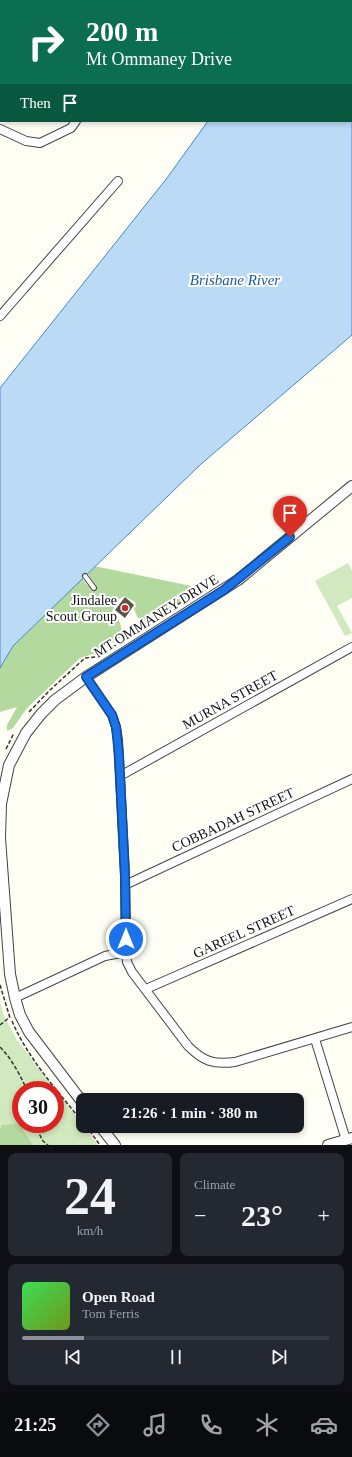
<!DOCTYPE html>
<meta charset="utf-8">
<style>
body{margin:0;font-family:"Times New Roman",serif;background:#242831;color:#f1f3f6;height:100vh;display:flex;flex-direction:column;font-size:15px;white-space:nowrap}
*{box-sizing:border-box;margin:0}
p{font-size:13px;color:#9ea1a6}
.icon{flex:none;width:22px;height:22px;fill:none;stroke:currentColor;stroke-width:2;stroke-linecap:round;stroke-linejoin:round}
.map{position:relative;height:1145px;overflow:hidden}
.details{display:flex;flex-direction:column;gap:8px;padding:8px;background:#0d0f14;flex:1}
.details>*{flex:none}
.hud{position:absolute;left:0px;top:0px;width:352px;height:122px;box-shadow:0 2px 6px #0003;background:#0b6e4f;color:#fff;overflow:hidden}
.speed{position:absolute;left:12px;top:1081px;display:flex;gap:8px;font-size:20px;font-weight:700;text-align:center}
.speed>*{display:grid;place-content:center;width:52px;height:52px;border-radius:50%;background:#171b24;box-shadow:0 2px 6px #0003;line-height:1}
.speed .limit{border:6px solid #d22;background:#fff;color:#111}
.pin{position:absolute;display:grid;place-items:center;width:34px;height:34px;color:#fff;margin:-41px -17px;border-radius:50% 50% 50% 0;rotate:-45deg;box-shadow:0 0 4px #0007}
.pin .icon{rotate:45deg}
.me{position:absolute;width:44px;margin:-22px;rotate:0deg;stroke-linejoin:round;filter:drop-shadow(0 0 3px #0008)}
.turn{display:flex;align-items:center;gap:14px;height:84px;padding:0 20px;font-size:18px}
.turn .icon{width:52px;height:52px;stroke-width:2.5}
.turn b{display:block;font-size:28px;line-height:34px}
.then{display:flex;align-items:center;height:38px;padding:0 20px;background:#0003;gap:8px;font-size:15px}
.big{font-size:30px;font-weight:800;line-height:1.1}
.details .card{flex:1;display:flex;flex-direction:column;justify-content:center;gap:6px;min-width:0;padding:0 14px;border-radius:8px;background:#242831}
.details .dial{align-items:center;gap:0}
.dial b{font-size:52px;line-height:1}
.song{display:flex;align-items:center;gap:12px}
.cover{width:48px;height:48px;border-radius:6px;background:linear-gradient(135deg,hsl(130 70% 55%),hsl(80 70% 35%))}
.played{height:4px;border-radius:2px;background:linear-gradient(90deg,#8c9099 20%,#363941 20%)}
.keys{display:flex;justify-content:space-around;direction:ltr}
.heat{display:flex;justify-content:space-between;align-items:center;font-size:22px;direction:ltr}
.details .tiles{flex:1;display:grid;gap:8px;grid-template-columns:1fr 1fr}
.card:last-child{grid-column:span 2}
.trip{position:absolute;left:76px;top:1093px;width:228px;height:40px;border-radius:8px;background:#171b24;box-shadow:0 2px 6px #0003;font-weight:800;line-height:40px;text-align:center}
.tab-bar{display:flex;height:64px;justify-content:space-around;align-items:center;background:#090b0e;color:#9ea1a6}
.tab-bar .icon{width:28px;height:28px}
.tab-bar .active{color:#8c9099}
.tab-bar b{font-size:18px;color:#f1f3f6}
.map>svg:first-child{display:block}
.green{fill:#d1e9be;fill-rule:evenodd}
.forest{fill:#b4d99e}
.water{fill:#bbdaf5;stroke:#4489ca}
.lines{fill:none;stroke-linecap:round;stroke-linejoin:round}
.stream{stroke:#4489ca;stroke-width:2.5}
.building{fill:#59534d}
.service-casing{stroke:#444;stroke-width:6}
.minor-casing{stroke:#444;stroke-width:10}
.tertiary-casing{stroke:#444;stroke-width:12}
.path{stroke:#333;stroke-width:1.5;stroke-dasharray:4 2;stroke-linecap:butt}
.service{stroke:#fff;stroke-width:4}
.minor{stroke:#fff;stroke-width:8}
.tertiary{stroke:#fff;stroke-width:10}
.route-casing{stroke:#114b97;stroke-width:10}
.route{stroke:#1a73e8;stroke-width:7}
.poi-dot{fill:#be322c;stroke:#fff;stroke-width:1.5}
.labels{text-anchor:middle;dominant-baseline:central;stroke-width:4;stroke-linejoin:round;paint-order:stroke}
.poi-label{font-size:14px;fill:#111;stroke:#fff;text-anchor:end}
.street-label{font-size:14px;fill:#111;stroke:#fff}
.water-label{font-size:15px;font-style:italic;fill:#1c5ba0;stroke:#fff}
</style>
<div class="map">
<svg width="352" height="1145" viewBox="0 0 352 1145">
<rect width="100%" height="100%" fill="#fffef5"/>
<g class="green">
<polygon points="0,0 129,0 1,1 1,72"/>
<polygon points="348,563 352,571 352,598 337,606 352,633 345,636 315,581"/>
<path d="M 0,1002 L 4,1016 L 17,1040 L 98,1145 L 0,1145 ZM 21,1090 L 55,1090 L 55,1124 L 21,1124 Z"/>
</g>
<g class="forest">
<path d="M 94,566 L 201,588 L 148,622 L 138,618 L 134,609 L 136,606 L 135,602 L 124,596 L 118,600 L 112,611 C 120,619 122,626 122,637 L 96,653 L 80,658 L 27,708 L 13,728 L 7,731 L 7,725 L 17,707 L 0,712 L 0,668 L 13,646 L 82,578 L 87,585 L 94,584 L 87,573 Z"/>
<polygon points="19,1124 33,1145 0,1145 0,1130 2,1125"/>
</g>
<polygon class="water" points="309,0 352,0 352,335 200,465 13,646 0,668 0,388 167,178 208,121 351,121 351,1 308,1"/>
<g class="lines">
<g class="stream">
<polyline points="38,0 43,1"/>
<polyline points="282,0 284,1"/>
<polyline points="50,1 64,0"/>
</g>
</g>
<polygon class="building" points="125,597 134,605 125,618 115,610"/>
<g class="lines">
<defs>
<polyline id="service" points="85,576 94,588"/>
<g id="minor">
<polyline points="0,129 26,141 40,143 71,128 76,121"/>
<polyline points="0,316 118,181"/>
<path d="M 86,677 L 112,715 L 116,727 L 118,740 L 125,875 L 126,952 L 127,962 L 132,972 L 188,1046 C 203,1061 213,1065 235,1062 L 352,1027"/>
<polyline points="120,776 352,647"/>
<polyline points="125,885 352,779"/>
<polyline points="146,989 352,899"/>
<polyline points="15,998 105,956 126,952"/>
<polyline points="315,1039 346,1140"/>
</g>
<g id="tertiary">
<polyline points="83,1103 29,1032 20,1015 15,998 10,974 0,838 1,804 9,765 26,733 41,714 55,700 86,677 238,580 352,486"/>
<polyline points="100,1126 115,1145"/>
<polyline points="328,1145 352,1138"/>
</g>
</defs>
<use href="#service" class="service-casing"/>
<use href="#minor" class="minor-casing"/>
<use href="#tertiary" class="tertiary-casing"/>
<g class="path">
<polyline points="29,712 50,690 85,658 96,657 101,655 204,587 208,587"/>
<polyline points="6,749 14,733"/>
<polyline points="0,985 10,1018"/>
<path d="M 12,1021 C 28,1059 58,1091 83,1123"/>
<polyline points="0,1025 10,1017"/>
<path d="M 0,1047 C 12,1059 20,1075 27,1090"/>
<polyline points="34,1124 43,1141 48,1145"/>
<polyline points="86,1126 100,1145"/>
</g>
<use href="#service" class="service"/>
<use href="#minor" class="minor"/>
<use href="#tertiary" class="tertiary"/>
</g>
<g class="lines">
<defs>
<polyline id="route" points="126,939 125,875 119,755 116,727 112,715 86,677 224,590 290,537"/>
</defs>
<use href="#route" class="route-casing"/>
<use href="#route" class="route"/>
</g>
<circle class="poi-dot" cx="125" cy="608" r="4"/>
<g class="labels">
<g class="poi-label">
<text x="117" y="600">Jindalee<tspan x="117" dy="16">Scout Group</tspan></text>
</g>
<g class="street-label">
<text transform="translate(156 616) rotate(-32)">MT OMMANEY DRIVE</text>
<text transform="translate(230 700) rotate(-29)">MURNA STREET</text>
<text transform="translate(233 820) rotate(-25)">COBBADAH STREET</text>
<text transform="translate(244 932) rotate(-24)">GAREEL STREET</text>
</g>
<g class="water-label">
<text x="235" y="280">Brisbane River</text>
</g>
</g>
</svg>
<div class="speed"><div class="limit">30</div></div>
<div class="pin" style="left:290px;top:537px;background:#d93025"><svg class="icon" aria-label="arrive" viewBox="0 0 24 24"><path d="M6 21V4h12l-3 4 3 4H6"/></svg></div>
<svg class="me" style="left:126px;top:939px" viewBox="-20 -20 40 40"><circle r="17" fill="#1a73e8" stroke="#fff" stroke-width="3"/><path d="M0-11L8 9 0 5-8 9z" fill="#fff"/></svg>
<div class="trip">21:26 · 1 min · 380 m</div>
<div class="hud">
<div class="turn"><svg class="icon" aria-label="right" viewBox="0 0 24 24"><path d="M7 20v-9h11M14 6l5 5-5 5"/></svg><div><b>200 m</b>Mt Ommaney Drive</div></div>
<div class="then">Then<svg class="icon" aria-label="arrive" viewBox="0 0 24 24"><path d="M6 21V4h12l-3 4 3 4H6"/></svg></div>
</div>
</div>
<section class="details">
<div class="tiles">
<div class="card dial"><b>24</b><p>km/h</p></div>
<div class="card"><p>Climate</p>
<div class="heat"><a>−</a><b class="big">23°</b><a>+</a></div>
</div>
<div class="card">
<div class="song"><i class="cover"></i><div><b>Open Road</b><p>Tom Ferris</p></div></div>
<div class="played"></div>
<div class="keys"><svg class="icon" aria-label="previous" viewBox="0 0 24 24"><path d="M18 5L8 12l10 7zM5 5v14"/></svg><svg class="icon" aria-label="pause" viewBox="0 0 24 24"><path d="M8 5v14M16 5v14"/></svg><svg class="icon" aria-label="next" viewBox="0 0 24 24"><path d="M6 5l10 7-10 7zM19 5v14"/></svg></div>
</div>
</div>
</section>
<nav class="tab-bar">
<b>21:25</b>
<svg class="icon active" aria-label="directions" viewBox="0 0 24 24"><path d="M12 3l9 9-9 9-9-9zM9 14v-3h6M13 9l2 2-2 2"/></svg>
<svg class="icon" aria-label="music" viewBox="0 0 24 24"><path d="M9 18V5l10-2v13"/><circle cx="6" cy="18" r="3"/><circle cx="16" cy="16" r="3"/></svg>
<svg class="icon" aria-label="phone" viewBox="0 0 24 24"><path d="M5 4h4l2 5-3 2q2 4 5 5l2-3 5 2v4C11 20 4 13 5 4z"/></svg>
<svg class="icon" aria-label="climate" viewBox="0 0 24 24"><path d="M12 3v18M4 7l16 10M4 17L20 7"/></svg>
<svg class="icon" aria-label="car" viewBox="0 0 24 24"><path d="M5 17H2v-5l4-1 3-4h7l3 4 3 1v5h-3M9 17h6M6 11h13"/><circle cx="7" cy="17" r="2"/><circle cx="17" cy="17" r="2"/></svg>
</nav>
